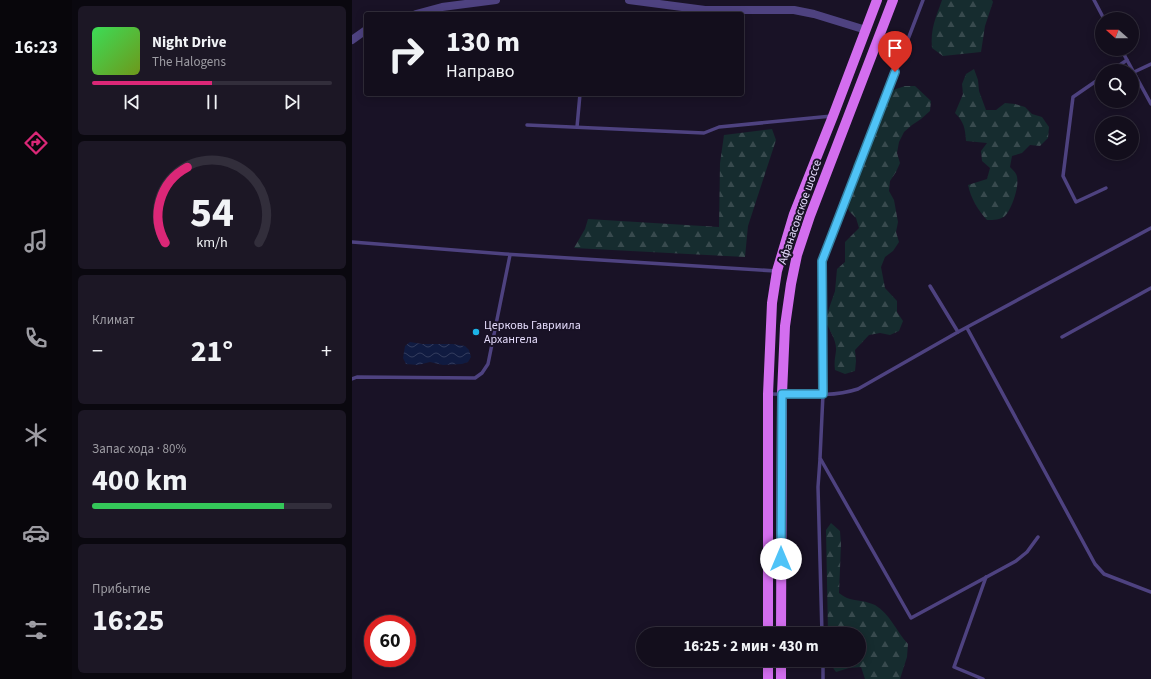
<!DOCTYPE html>
<html lang="ru">
<meta charset="utf-8">
<style>
body{margin:0;font-family:"Source Sans 3",sans-serif;background:#1c1725;color:#f1f3f6;height:100vh;display:flex;flex-direction:column;font-size:15px;white-space:nowrap}
*{box-sizing:border-box;margin:0}
p{font-size:13px;color:#9d9ca3}
.icon{flex:none;width:22px;height:22px;fill:none;stroke:currentColor;stroke-width:2;stroke-linecap:round;stroke-linejoin:round}
.map{position:relative;flex:1;overflow:hidden}
.side{display:flex;flex-direction:column;gap:6px;padding:6px;background:#0a080f;width:280px}
.side>*{flex:none}
.banner{position:absolute;left:12px;top:12px;width:380px;height:84px;border-radius:4px;box-shadow:0 2px 10px #0003,0 0 0 1px #322e3b;background:#130e1c;color:#f1f3f6;overflow:hidden}
.needle{width:26px;rotate:291deg}
.controls{position:absolute;left:743px;top:12px;display:grid;gap:8px}
.controls a{display:grid;place-items:center;width:44px;height:44px;border-radius:50%;background:#130e1c;box-shadow:0 2px 10px #0003,0 0 0 1px #322e3b;font-size:20px}
.speed{position:absolute;left:12px;top:615px;display:flex;gap:8px;font-size:20px;font-weight:700;text-align:center}
.speed>*{display:grid;place-content:center;width:52px;height:52px;border-radius:50%;background:#130e1c;box-shadow:0 2px 10px #0003,0 0 0 1px #322e3b;line-height:1}
.speed .limit{border:6px solid #d22;background:#fff;color:#111}
.pin{position:absolute;display:grid;place-items:center;width:34px;height:34px;color:#fff;margin:-41px -17px;border-radius:50% 50% 50% 0;rotate:-45deg;box-shadow:0 0 4px #0007}
.pin .icon{rotate:45deg}
.me{position:absolute;width:44px;margin:-22px;rotate:0deg;stroke-linejoin:round;filter:drop-shadow(0 0 3px #0008)}
.turn{display:flex;align-items:center;gap:14px;height:84px;padding:0 16px;font-size:18px}
.turn .icon{width:52px;height:52px;stroke-width:2.5}
.turn b{display:block;font-size:28px;line-height:34px}
.big{font-size:30px;font-weight:700;line-height:1.1}
.side .widget{flex:1;display:flex;flex-direction:column;justify-content:center;gap:6px;min-width:0;padding:0 14px;border-radius:6px;background:#1c1725}
.side .dial{align-items:center;gap:0}
.dial svg{height:104px;overflow:visible;fill:none;stroke:#322e3b;stroke-width:7;stroke-linecap:round;text-anchor:middle}
.dial text{fill:#f1f3f6;stroke:none}
.song{display:flex;align-items:center;gap:12px}
.cover{width:48px;height:48px;border-radius:6px;background:linear-gradient(135deg,hsl(130 70% 55%),hsl(80 70% 35%))}
.played{height:4px;border-radius:2px;background:linear-gradient(90deg,#db2777 50%,#322e3b 50%)}
.keys{display:flex;justify-content:space-around;direction:ltr}
.heat{display:flex;justify-content:space-between;align-items:center;font-size:22px;direction:ltr}
.charge{height:6px;border-radius:3px;background:linear-gradient(90deg,#34c759 80%,#322e3b 0)}
.trip{position:absolute;left:284px;top:627px;width:230px;height:40px;border-radius:20px;background:#130e1c;box-shadow:0 2px 10px #0003,0 0 0 1px #322e3b;font-weight:700;line-height:40px;text-align:center}
main{display:flex;flex:1;min-height:0}
.dock{display:flex;flex-direction:column;width:72px;justify-content:space-around;align-items:center;background:#08060b;color:#9d9ca3}
.dock .icon{width:28px;height:28px}
.dock .selected{color:#db2777}
.dock b{font-size:18px;color:#f1f3f6}
.map>svg:first-child{display:block}
.forest{fill:url(#forest-firs)}
.water{fill:url(#water-waves)}
.lines{fill:none;stroke-linecap:round;stroke-linejoin:round}
.service{stroke:#4e4280;stroke-width:3.5}
.tertiary{stroke:#4e4280;stroke-width:8}
.primary{stroke:#d36eef;stroke-width:10}
.route-casing{stroke:#337fa1;stroke-width:10}
.route{stroke:#4fc3f7;stroke-width:7}
.poi-dot{fill:#1cb3e7;stroke:#191226;stroke-width:1.5}
.labels{text-anchor:middle;dominant-baseline:central;stroke-width:4;stroke-linejoin:round;paint-order:stroke}
.street-label{font-size:12px;fill:#e4dbfb;stroke:#191226}
.poi-label{font-size:12px;fill:#e4dbfb;stroke:#191226;text-anchor:start}
</style>
<main>
<nav class="dock">
<b>16:23</b>
<svg class="icon selected" aria-label="directions" viewBox="0 0 24 24"><path d="M12 3l9 9-9 9-9-9zM9 14v-3h6M13 9l2 2-2 2"/></svg>
<svg class="icon" aria-label="music" viewBox="0 0 24 24"><path d="M9 18V5l10-2v13"/><circle cx="6" cy="18" r="3"/><circle cx="16" cy="16" r="3"/></svg>
<svg class="icon" aria-label="phone" viewBox="0 0 24 24"><path d="M5 4h4l2 5-3 2q2 4 5 5l2-3 5 2v4C11 20 4 13 5 4z"/></svg>
<svg class="icon" aria-label="climate" viewBox="0 0 24 24"><path d="M12 3v18M4 7l16 10M4 17L20 7"/></svg>
<svg class="icon" aria-label="car" viewBox="0 0 24 24"><path d="M5 17H2v-5l4-1 3-4h7l3 4 3 1v5h-3M9 17h6M6 11h13"/><circle cx="7" cy="17" r="2"/><circle cx="17" cy="17" r="2"/></svg>
<svg class="icon" aria-label="filters" viewBox="0 0 24 24"><path d="M4 7h16M4 17h16"/><circle cx="9" cy="7" r="2"/><circle cx="15" cy="17" r="2"/></svg>
</nav>
<section class="side">
<div class="widget">
<div class="song"><i class="cover"></i><div><b>Night Drive</b><p>The Halogens</p></div></div>
<div class="played"></div>
<div class="keys"><svg class="icon" aria-label="previous" viewBox="0 0 24 24"><path d="M18 5L8 12l10 7zM5 5v14"/></svg><svg class="icon" aria-label="pause" viewBox="0 0 24 24"><path d="M8 5v14M16 5v14"/></svg><svg class="icon" aria-label="next" viewBox="0 0 24 24"><path d="M6 5l10 7-10 7zM19 5v14"/></svg></div>
</div>
<div class="widget dial"><svg viewBox="0 0 100 80">
<path d="M14 69A42 42 0 1 1 86 69"/>
<path d="M14 69A42 42 0 0 1 31 11" stroke="#db2777"/>
<text x="50" y="56" font-size="32" font-weight="700">54</text>
<text x="50" y="72" font-size="11">km/h</text>
</svg></div>
<div class="widget"><p>Климат</p>
<div class="heat"><a>−</a><b class="big">21°</b><a>+</a></div>
</div>
<div class="widget"><p>Запас хода · 80%</p><b class="big">400 km</b><div class="charge"></div></div>
<div class="widget"><p>Прибытие</p><b class="big">16:25</b></div>
</section>
<div class="map">
<svg width="799" height="679" viewBox="0 0 799 679">
<defs>
<pattern id="forest-firs" width="22" height="20" patternUnits="userSpaceOnUse"><rect width="22" height="20" fill="#162c2f"/><path d="M5 1l3.5 6h-7zM16 11l3.5 6h-7z" fill="#384a4e"/></pattern>
<pattern id="water-waves" width="16" height="10" patternUnits="userSpaceOnUse"><rect width="16" height="10" fill="#101b41"/><path d="M0 5q4-4 8 0t8 0" fill="none" stroke="#333c5d"/></pattern>
</defs>
<rect width="100%" height="100%" fill="#191226"/>
<g class="forest">
<path d="M 590,0 L 640,0 L 641,2 L 633,26 L 629,52 L 591,56 L 580,48 C 578,29 584,17 590,0 Z"/>
<path d="M 622,69 L 626,80 L 627,91 L 634,110 L 644,110 L 653,103 L 663,104 L 673,107 L 680,114 L 690,117 L 697,127 L 696,138 L 688,146 L 678,145 L 670,153 L 660,156 L 658,167 C 660,169 663,172 664,174 C 669,183 660,209 653,216 C 648,220 642,220 635,220 C 626,210 619,199 616,185 L 635,179 L 638,168 L 630,161 L 629,151 L 635,143 L 614,141 C 613,128 612,122 603,113 L 611,94 L 610,84 L 614,74 Z"/>
<path d="M 553,86 L 563,86 L 579,101 L 578,111 L 569,119 L 560,125 L 552,132 L 547,142 L 545,153 L 548,163 L 544,172 L 538,181 L 537,191 L 542,200 L 546,222 L 544,232 L 547,242 L 541,251 L 533,257 L 529,267 L 533,288 L 545,301 L 545,312 L 551,321 L 547,331 L 538,335 L 528,333 L 517,335 L 503,350 L 504,361 L 503,371 L 493,374 L 483,370 C 482,361 483,359 484,351 C 485,340 477,330 473,320 L 483,291 L 485,269 L 493,262 L 493,242 L 507,228 L 504,218 L 497,211 L 493,201 L 498,192 L 505,184 L 502,175 L 501,165 L 534,94 L 544,89 Z"/>
<polygon points="420,129 424,140 396,226 393,257 222,248 233,229 236,219 367,227 368,163 372,135"/>
<path d="M 479,523 L 488,531 L 489,544 L 487,593 C 490,595 494,598 498,599 C 507,601 514,601 523,605 C 538,614 544,631 556,644 L 555,657 L 548,679 L 513,679 L 509,667 L 497,668 L 484,672 L 477,662 L 476,660 L 507,660 L 507,634 L 476,634 L 474,530 Z"/>
</g>
<polygon class="water" points="58,342 70,344 101,344 113,346 117,350 119,357 116,362 110,364 91,365 78,362 66,365 54,364 51,358 53,346"/>
<g class="lines">
<g class="service">
<polyline points="571,0 471,261 471,394 468,458 559,618 664,561 675,552 686,537"/>
<polyline points="742,0 752,19"/>
<polyline points="769,49 799,104"/>
<polyline points="759,71 775,60"/>
<polyline points="782,72 799,64"/>
<polyline points="750,77 721,97 711,176 724,202 754,188"/>
<polyline points="175,125 352,133 367,127 480,116"/>
<polyline points="225,127 228,94"/>
<polyline points="0,242 153,254 424,271"/>
<polyline points="615,328 743,564 752,574 799,592"/>
<polyline points="606,332 799,228"/>
<polyline points="710,337 799,288"/>
<polyline points="0,379 5,377 123,378 130,373 136,364 158,255"/>
<path d="M 418,394 C 447,394 478,398 506,389 L 606,332 L 578,286"/>
<polyline points="468,459 466,487 470,634"/>
<polyline points="471,660 471,679"/>
<polyline points="631,679 602,667 634,577"/>
</g>
<g class="tertiary">
<polyline points="277,0 353,10 442,10 462,14 514,30"/>
<polyline points="64,14 90,7 144,0"/>
<polyline points="0,40 14,30"/>
</g>
<g class="primary">
<polyline points="416,634 416,394 420,303 425,271 442,214 481,116 525,0"/>
<polyline points="429,634 430,394 433,326 439,284 445,255 458,216 541,0"/>
<polyline points="416,660 416,679"/>
<polyline points="429,679 429,660"/>
</g>
</g>
<g class="lines">
<defs>
<polyline id="route" points="429,559 430,394 471,394 470,261 543,72"/>
</defs>
<use href="#route" class="route-casing"/>
<use href="#route" class="route"/>
</g>
<circle class="poi-dot" cx="124" cy="332" r="4"/>
<g class="labels">
<g class="street-label">
<text transform="translate(448 212) rotate(-71)">Афанасовское шоссе</text>
</g>
<g class="poi-label">
<text x="132" y="325">Церковь Гавриила<tspan x="132" dy="14">Архангела</tspan></text>
</g>
</g>
</svg>
<div class="controls">
<a><svg class="needle" viewBox="-14 -14 28 28"><path d="M0-13l5 13h-10z" fill="#e53935"/><path d="M0 13l5-13h-10z" fill="#9d9ca3"/></svg></a>
<a><svg class="icon" aria-label="search" viewBox="0 0 24 24"><circle cx="10" cy="10" r="6"/><path d="M15 15l6 6"/></svg></a>
<a><svg class="icon" aria-label="layers" viewBox="0 0 24 24"><path d="M12 4l9 5-9 5-9-5zM3 14l9 5 9-5"/></svg></a>
</div>
<div class="speed"><div class="limit">60</div></div>
<div class="pin" style="left:543px;top:72px;background:#d93025"><svg class="icon" aria-label="arrive" viewBox="0 0 24 24"><path d="M6 21V4h12l-3 4 3 4H6"/></svg></div>
<svg class="me" style="left:429px;top:559px" viewBox="-20 -20 40 40"><circle r="19" fill="#fff"/><path d="M0-13L10 11 0 6-10 11z" fill="#4fc3f7"/></svg>
<div class="trip">16:25 · 2 мин · 430 m</div>
<div class="banner">
<div class="turn"><svg class="icon" aria-label="right" viewBox="0 0 24 24"><path d="M7 20v-9h11M14 6l5 5-5 5"/></svg><div><b>130 m</b>Направо</div></div>
</div>
</div>
</main>
